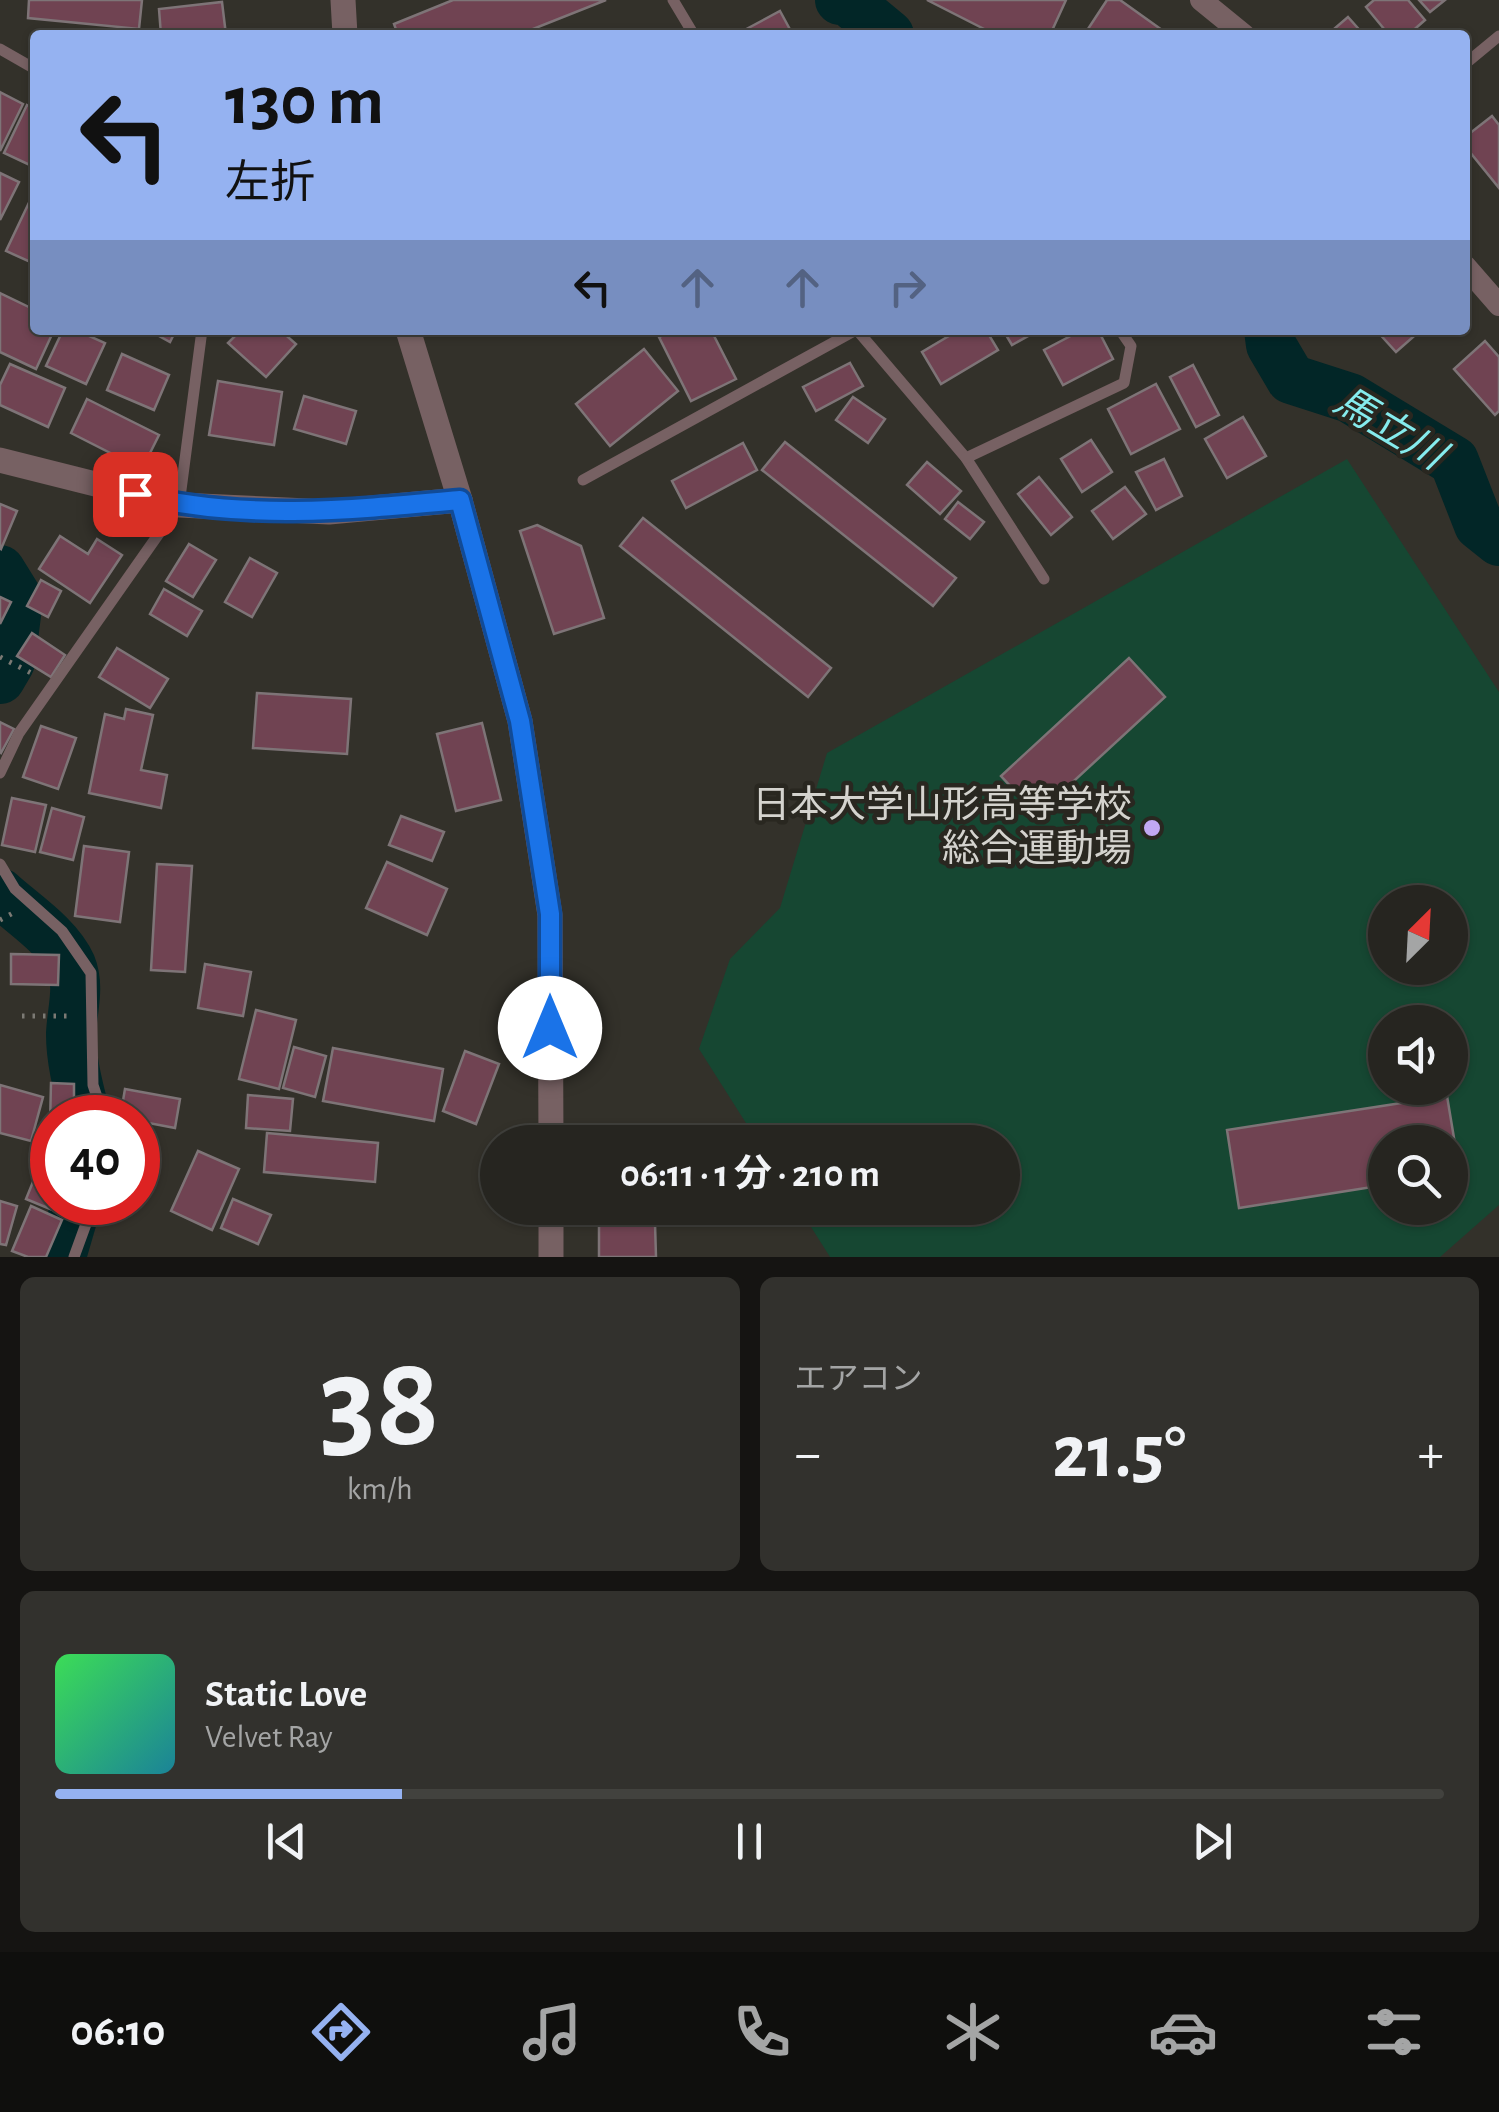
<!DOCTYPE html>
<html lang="ja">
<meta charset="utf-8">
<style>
body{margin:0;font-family:"Alegreya Sans","Noto Sans JP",sans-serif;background:#32312d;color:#f1f3f6;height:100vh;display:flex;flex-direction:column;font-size:38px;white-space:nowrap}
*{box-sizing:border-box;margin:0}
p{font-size:32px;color:#a4a5a5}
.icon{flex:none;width:55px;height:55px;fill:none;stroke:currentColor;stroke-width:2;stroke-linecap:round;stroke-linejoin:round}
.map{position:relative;height:1257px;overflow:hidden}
.drawer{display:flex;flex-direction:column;gap:20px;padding:20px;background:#151412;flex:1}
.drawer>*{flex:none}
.top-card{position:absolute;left:30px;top:30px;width:1440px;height:305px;border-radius:10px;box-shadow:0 2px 8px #0004,0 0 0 2px #42423e;background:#95b2f1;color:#111;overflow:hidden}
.needle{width:65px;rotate:24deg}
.buttons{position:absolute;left:1368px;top:885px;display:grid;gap:20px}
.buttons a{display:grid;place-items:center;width:100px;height:100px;border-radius:50%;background:#262520;box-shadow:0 2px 8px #0004,0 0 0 2px #42423e;font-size:50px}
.speed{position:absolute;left:30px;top:1095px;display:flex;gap:20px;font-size:50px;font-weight:700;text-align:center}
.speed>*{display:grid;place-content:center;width:130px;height:130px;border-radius:50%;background:#262520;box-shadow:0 2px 8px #0004,0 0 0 2px #42423e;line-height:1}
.speed .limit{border:15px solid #d22;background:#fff;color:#111}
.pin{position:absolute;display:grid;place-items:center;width:85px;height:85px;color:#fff;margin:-42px;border-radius:20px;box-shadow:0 5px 15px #0006}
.me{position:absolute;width:110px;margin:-55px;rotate:0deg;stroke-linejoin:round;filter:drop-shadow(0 0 8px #0008)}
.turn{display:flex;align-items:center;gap:35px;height:210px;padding:0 30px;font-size:45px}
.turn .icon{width:130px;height:130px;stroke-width:2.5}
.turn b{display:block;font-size:70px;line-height:85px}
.lanes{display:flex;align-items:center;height:95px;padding:0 30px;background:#0003;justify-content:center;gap:50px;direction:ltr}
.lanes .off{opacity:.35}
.big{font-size:75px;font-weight:700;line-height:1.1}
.drawer .card{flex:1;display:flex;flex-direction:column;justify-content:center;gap:15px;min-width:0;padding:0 35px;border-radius:15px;background:#32312d}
.drawer .dial{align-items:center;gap:0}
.dial b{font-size:130px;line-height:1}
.song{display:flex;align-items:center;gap:30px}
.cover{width:120px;height:120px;border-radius:15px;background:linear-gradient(135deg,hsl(130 70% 55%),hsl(190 70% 35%))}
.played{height:10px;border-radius:5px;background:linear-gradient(90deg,#95b2f1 25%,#42423e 25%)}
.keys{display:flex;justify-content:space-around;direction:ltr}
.heat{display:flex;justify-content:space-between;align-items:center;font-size:55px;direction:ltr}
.drawer .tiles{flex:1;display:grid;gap:20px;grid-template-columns:1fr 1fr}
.card:last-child{grid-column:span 2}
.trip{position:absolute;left:480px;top:1125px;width:540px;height:100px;border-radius:50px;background:#262520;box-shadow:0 2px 8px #0004,0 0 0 2px #42423e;font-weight:700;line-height:100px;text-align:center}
.menu{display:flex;height:160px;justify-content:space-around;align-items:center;background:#0f0f0d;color:#a4a5a5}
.menu .icon{width:70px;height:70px}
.menu .selected{color:#95b2f1}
.menu b{font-size:45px;color:#f1f3f6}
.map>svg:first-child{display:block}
.green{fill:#164732;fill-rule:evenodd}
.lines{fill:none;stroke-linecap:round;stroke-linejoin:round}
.river{stroke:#022627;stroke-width:50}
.building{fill:#704352;stroke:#7e7477;stroke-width:2.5}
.path{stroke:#7c7a74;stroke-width:5;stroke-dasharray:2.5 8;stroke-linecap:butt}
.service{stroke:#776163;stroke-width:11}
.minor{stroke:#776163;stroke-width:22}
.tertiary{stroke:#776163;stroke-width:25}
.route-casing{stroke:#114b97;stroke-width:25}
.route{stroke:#1a73e8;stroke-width:18}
.poi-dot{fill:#c1a8f3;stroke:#292720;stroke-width:4}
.labels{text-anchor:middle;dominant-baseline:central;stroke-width:9;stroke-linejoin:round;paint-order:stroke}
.poi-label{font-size:38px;fill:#d4d3ce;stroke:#292720;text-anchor:end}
.water-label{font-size:40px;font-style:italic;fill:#85ebed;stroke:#292720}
</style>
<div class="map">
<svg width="1499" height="1257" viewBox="0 0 1499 1257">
<rect width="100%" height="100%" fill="#33312a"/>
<path class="green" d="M 1347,459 L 1499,692 L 1499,1205 L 1440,1257 L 830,1257 L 799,1208 L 1002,1208 L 1002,1142 L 758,1142 L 699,1049 L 730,959 L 780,908 L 827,753 ZM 1385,902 L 1450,902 L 1450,968 L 1385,968 ZM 1385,1022 L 1450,1022 L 1450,1088 L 1385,1088 ZM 1385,1142 L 1450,1142 L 1450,1208 L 1385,1208 Z"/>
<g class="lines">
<g class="river">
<polyline points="840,0 848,1 889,35"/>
<polyline points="1269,330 1271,345 1291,379 1350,398 1454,461 1479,525 1499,541"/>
<polyline points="0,570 18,599 10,662 0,679"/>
<path d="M 0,893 C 23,914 58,936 71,965 C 80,987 72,1010 71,1034 C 71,1062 79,1090 86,1118"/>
<polyline points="61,1257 77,1202"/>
</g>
</g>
<g class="building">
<polygon points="29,0 142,0 139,29 28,18"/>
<polygon points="453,0 606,0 518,35 398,35 394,24"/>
<polygon points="927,0 1066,0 1050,35 996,35"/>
<polygon points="1107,0 1120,0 1169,35 1084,35"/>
<polygon points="1374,0 1408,0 1425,20 1408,35 1389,35 1366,7"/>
<polygon points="1419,0 1445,0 1430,12"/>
<polygon points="222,2 226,35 161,35 159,9"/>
<polygon points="780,11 793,35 743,35 741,32"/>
<polygon points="1348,17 1364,35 1327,35"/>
<polygon points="0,92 23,104 0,151"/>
<polygon points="27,105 35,109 32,166 4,153"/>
<polygon points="1492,116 1499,125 1499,188 1465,146 1465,137"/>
<polygon points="0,173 19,182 0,220"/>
<polygon points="35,190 35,264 6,251"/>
<polygon points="0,293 35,310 35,330 54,330 36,369 0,352"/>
<polygon points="63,330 76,330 105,343 86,384 46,366"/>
<polygon points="148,330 176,330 170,342"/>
<polygon points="241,330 280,330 296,344 266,377 228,343"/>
<polygon points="674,330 711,330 736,379 691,401 659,337"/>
<polygon points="959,330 986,330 998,350 941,384 922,352"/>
<polygon points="1003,330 1039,330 1012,345"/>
<polygon points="1082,330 1098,330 1113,359 1063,385 1044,350"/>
<polygon points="1376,330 1421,330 1396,352"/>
<polygon points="1485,341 1499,357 1499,411 1495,415 1454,369"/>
<polygon points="644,349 678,391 610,446 576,404"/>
<polygon points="122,354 169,375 154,410 107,390"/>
<polygon points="850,363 863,386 816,411 803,387"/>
<polygon points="10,364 65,388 48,427 0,405 0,385"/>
<polygon points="1193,365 1219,415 1196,427 1170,377"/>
<polygon points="218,381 282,392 274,445 209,435"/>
<polygon points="1156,384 1180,429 1131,454 1108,409"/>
<polygon points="304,396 356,411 346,444 294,429"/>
<polygon points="853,397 885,419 868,443 836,420"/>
<polygon points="87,399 159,435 142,469 71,433"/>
<polygon points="1243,417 1266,456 1227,478 1205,439"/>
<polygon points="1091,440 1112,472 1082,492 1061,459"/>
<polygon points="785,442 956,578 933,606 762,470"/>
<polygon points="743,443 757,470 686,508 672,481"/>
<polygon points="1164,459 1182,496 1156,510 1136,472"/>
<polygon points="927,462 961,491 940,514 907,485"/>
<polygon points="1039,477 1072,517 1051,535 1018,494"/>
<polygon points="1125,487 1146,514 1113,539 1092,511"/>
<polygon points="958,502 984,522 970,539 945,519"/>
<polygon points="0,504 17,511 1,549 0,548"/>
<polygon points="643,518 831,668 808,697 620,546"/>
<polygon points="537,525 581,546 604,618 554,634 520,531"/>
<polygon points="60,536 88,554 97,539 122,555 90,603 39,569"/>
<polygon points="189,544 216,560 193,597 166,581"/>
<polygon points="250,558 277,573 252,617 225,602"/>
<polygon points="41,580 61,591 48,617 27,606"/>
<polygon points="164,589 202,611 187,636 150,614"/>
<polygon points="0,597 11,602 0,624"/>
<polygon points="32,633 65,655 51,677 17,656"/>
<polygon points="117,648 168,679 150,708 99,677"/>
<polygon points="1129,658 1165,697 1037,815 1001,776"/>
<polygon points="257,693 351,699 347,754 253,748"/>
<polygon points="126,709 153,715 141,770 167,775 161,808 89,793 105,714 124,719"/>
<polygon points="0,722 14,729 1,753 0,752"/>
<polygon points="482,723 501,800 456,811 437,734"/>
<polygon points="41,726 76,738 58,789 23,777"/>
<polygon points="12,798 46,805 35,852 2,845"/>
<polygon points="52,808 84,817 73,860 40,852"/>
<polygon points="401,816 444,832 432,861 389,845"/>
<polygon points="84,846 129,852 120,922 75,916"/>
<polygon points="387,862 447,889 427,935 366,908"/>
<polygon points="157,864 192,866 185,972 151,970"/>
<polygon points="11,954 59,955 58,985 11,984"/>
<polygon points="205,964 251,972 243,1016 198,1008"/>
<polygon points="256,1010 296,1020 279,1089 239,1079"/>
<polygon points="294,1047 326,1056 315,1097 283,1088"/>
<polygon points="333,1048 443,1069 434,1121 323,1101"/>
<polygon points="465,1051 499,1064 476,1124 443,1111"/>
<polygon points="51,1083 74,1084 74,1118 52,1118 50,1124"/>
<polygon points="0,1085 43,1097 31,1141 0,1133"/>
<polygon points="125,1089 180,1099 175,1128 138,1121 138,1118 120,1118"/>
<polygon points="248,1095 293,1099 290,1131 246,1128"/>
<polygon points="1447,1096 1460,1174 1450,1175 1450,1142 1385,1142 1385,1185 1239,1208 1227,1130"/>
<polygon points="267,1133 378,1143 375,1182 264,1172"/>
<polygon points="50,1140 52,1141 52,1202 64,1202 60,1213 26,1199"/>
<polygon points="198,1151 239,1169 212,1230 171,1211"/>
<polygon points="233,1199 271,1215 258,1244 221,1228"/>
<polygon points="0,1201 17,1206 6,1245 0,1244"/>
<polygon points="31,1206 62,1220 46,1257 28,1257 12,1251"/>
<polygon points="655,1223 656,1257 599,1257 599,1224"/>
</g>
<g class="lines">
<g class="path">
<polyline points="0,657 37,676"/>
<polyline points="0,920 15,912"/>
<polyline points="22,1016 74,1016"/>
</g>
<g class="service">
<polyline points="673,0 694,35"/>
<polyline points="0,49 35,69"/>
<polyline points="1465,64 1499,36"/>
<polyline points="857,330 966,458 1044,579"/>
<polyline points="966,458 1124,383 1131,346 1120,330"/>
<polyline points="583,480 856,330"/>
<polyline points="0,773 19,733 179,505 202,330"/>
<polyline points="0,864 15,889 62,931 91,973 93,1085 104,1118"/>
<polyline points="74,1257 94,1202"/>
</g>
<g class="minor">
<polyline points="1201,0 1244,35"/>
<polyline points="1465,266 1499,305"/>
</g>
<g class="tertiary">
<polyline points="343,0 345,35"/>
<polyline points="408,330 460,500 520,721 550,915 551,1142"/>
<polyline points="0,460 179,505 329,512 460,500"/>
<polyline points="551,1208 551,1257"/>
</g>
</g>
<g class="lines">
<defs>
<path id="route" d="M 135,494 C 241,521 352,510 460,500 L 520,721 L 550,914 L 550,1028"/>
</defs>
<use href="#route" class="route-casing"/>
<use href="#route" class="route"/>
</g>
<circle class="poi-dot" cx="1152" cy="828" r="10"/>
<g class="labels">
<g class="poi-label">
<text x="1132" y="806">日本大学山形高等学校<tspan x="1132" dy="44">総合運動場</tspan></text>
</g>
<g class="water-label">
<text transform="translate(1389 429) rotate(31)">馬立川</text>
</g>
</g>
</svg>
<div class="buttons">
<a><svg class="needle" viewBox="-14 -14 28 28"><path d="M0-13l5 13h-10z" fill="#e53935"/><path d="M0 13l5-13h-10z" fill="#a4a5a5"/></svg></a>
<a><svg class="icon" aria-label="sound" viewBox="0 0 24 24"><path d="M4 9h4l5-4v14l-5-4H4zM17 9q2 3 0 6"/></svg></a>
<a><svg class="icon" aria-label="search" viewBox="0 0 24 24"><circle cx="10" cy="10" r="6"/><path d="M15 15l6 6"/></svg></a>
</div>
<div class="speed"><div class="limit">40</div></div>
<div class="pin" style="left:135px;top:494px;background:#d93025"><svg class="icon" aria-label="arrive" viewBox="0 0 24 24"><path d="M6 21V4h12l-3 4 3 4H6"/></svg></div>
<svg class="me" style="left:550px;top:1028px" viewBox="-20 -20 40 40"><circle r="19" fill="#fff"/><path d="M0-13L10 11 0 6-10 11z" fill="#1a73e8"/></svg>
<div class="trip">06:11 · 1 分 · 210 m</div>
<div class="top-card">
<div class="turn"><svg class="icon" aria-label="left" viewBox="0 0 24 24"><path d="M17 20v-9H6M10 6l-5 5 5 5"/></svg><div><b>130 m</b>左折</div></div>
<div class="lanes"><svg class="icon" aria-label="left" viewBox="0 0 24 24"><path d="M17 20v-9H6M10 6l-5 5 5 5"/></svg><svg class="icon off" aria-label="ahead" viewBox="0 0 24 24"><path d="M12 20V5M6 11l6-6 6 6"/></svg><svg class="icon off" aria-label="ahead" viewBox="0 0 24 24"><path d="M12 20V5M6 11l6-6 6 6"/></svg><svg class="icon off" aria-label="right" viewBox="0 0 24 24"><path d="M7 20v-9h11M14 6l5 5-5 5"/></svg></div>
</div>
</div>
<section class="drawer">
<div class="tiles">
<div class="card dial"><b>38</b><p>km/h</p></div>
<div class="card"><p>エアコン</p>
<div class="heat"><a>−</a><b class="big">21.5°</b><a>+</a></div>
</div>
<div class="card">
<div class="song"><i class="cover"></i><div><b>Static Love</b><p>Velvet Ray</p></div></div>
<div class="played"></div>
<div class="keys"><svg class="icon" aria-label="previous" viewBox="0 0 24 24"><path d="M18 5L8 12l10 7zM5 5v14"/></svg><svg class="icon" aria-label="pause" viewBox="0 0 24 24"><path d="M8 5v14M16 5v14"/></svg><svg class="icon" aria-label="next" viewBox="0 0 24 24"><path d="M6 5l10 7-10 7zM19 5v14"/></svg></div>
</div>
</div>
</section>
<nav class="menu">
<b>06:10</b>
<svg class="icon selected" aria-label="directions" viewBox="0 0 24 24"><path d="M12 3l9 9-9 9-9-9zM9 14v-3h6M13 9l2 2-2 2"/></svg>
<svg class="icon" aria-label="music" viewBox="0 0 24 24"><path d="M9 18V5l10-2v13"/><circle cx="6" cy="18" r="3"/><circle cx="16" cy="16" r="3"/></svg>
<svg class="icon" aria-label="phone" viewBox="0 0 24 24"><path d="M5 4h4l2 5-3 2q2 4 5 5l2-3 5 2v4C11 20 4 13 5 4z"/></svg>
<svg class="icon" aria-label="climate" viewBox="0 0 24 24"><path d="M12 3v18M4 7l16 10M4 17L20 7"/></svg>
<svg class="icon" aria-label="car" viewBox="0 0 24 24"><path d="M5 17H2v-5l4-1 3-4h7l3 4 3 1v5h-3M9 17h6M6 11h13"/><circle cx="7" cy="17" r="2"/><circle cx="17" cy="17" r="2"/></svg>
<svg class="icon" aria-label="filters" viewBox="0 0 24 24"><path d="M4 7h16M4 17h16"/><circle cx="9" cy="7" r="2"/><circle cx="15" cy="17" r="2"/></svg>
</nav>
